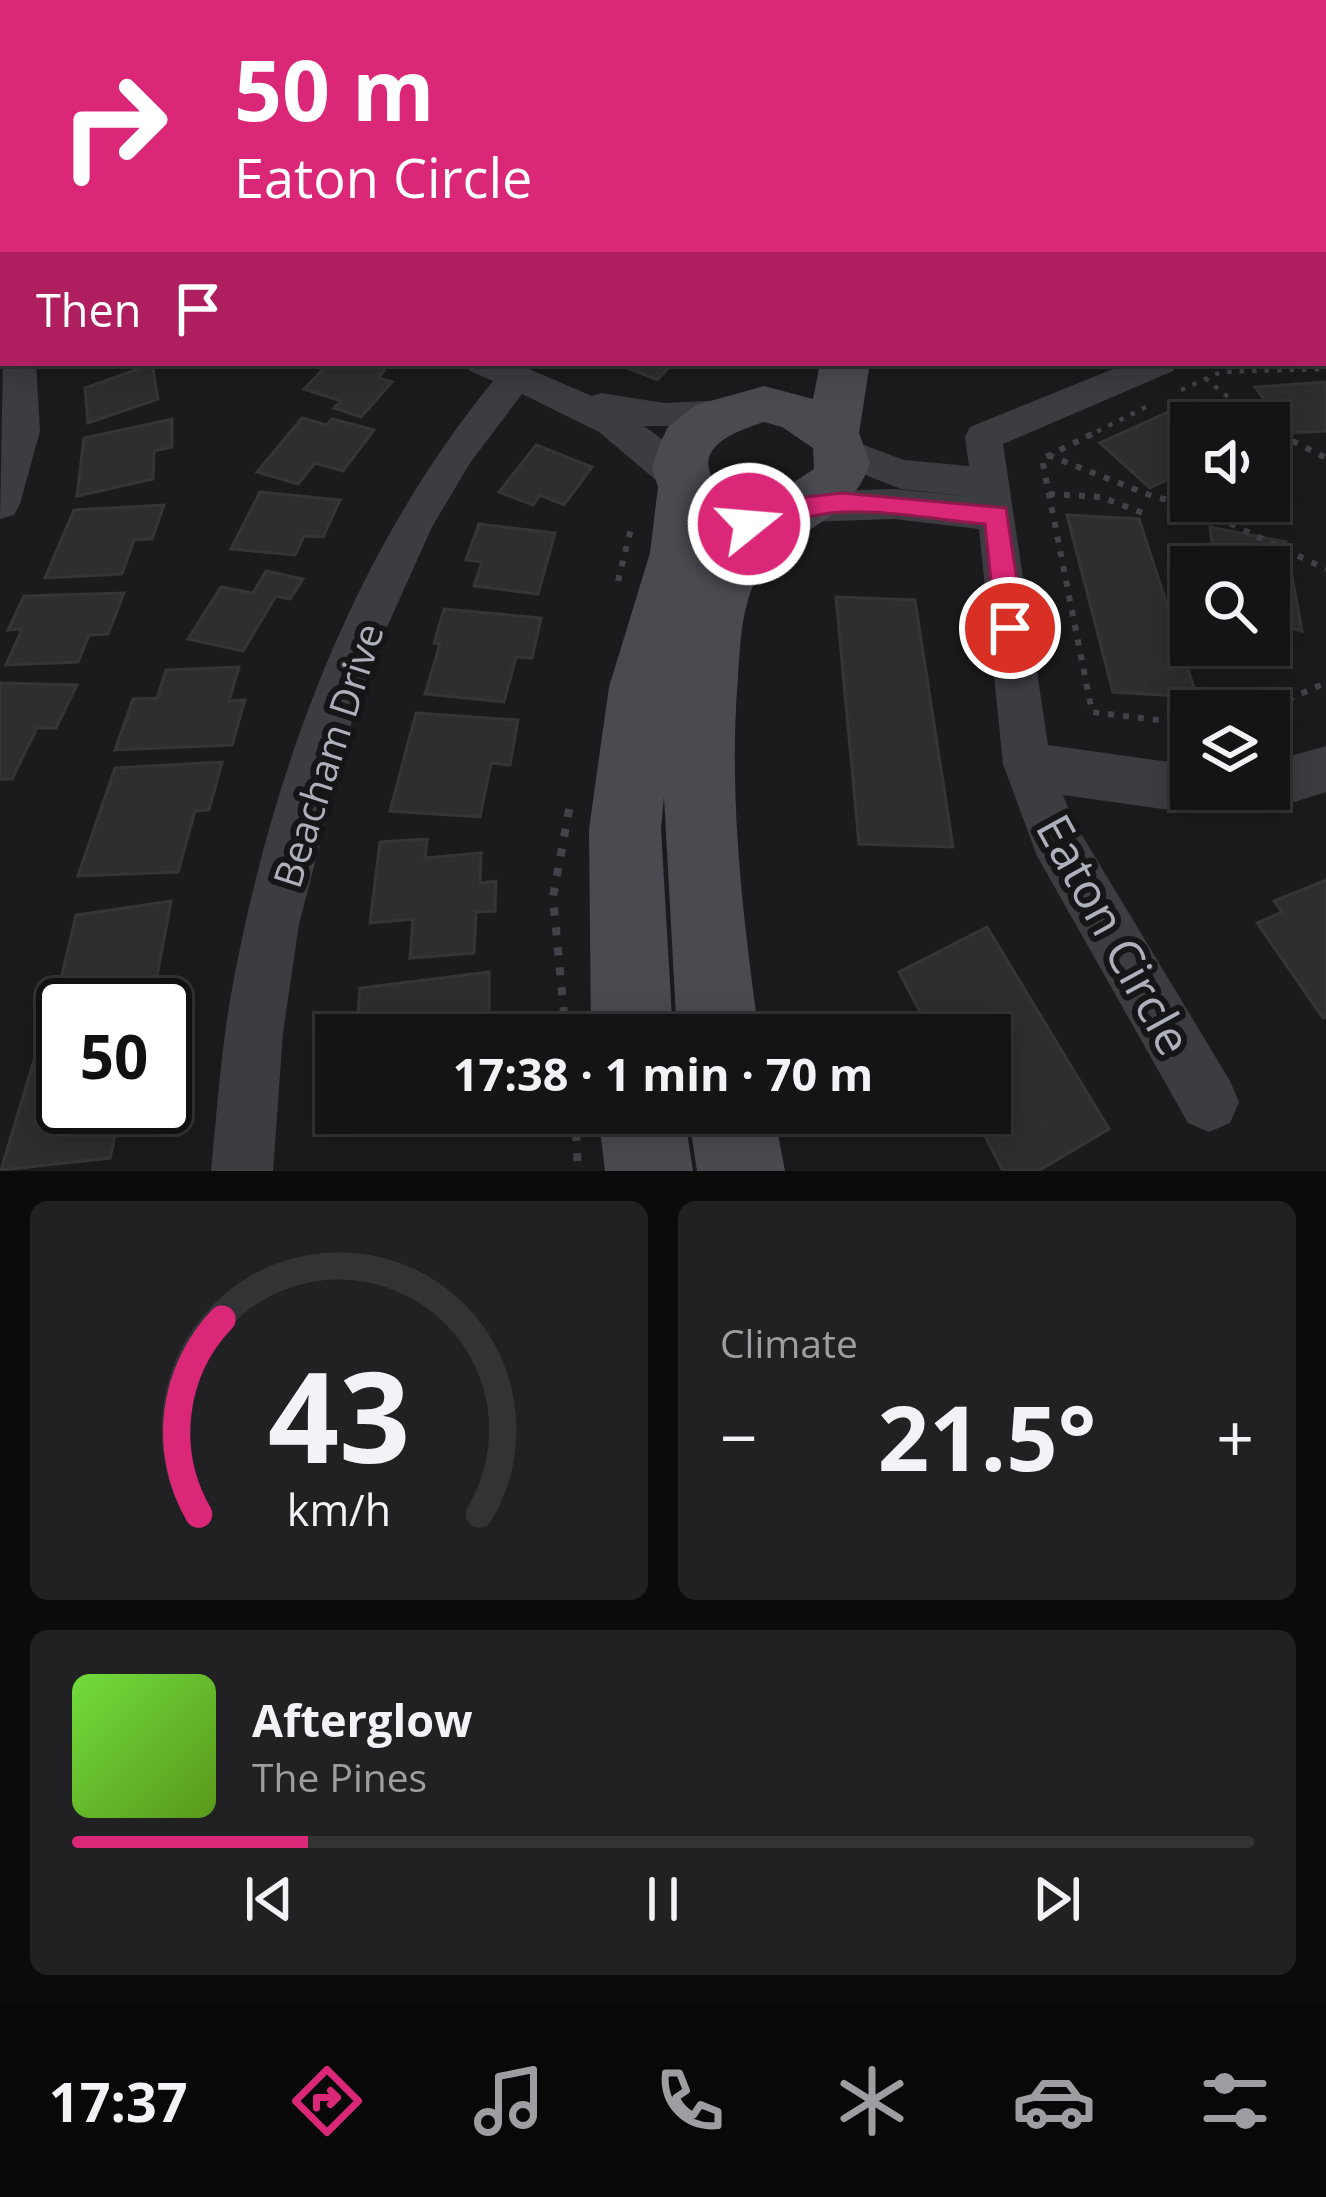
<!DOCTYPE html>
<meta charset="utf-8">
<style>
body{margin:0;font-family:"Open Sans",sans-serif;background:#212123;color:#f1f3f6;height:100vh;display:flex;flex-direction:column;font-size:45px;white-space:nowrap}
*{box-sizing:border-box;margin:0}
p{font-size:39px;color:#9d9ea1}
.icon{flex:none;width:66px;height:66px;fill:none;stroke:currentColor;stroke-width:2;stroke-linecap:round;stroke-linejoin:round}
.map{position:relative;height:1171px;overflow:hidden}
.drawer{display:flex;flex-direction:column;gap:30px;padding:30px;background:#0b0b0c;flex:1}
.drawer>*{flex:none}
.guide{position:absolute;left:0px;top:0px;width:1326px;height:366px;box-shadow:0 6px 30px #0003,0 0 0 3px #333335;background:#db2777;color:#fff;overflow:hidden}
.buttons{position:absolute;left:1170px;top:402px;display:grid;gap:24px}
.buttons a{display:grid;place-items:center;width:120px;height:120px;border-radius:0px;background:#141416;box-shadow:0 6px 30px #0003,0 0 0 3px #333335;font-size:60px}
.speed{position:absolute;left:36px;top:978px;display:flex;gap:24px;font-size:60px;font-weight:700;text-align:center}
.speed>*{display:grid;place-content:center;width:156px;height:156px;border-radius:50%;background:#141416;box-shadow:0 6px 30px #0003,0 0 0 3px #333335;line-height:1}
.speed .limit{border:6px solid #111;border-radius:18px;background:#fff;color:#111}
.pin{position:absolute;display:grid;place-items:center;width:102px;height:102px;color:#fff;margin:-51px;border:6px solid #fff;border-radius:50%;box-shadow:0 3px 12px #0007}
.me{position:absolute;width:132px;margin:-66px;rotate:73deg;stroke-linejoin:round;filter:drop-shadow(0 0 9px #0008)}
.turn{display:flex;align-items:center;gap:42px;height:252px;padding:0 36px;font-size:54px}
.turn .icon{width:156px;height:156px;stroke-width:2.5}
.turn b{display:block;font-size:84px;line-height:102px}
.then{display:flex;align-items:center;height:114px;padding:0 36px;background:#0003;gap:24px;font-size:45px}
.big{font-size:90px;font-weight:700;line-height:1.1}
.drawer .tile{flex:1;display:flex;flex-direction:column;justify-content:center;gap:18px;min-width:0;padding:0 42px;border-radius:18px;background:#212123}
.drawer .dial{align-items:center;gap:0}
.dial svg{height:312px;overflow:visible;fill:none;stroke:#333335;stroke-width:7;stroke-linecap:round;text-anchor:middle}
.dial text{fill:#f1f3f6;stroke:none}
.song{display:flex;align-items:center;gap:36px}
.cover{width:144px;height:144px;border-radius:18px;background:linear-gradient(135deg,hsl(100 70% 55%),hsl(90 70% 35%))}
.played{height:12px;border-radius:6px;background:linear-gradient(90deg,#db2777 20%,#333335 20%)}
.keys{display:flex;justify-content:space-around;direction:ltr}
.heat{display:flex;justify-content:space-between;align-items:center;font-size:66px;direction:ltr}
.drawer .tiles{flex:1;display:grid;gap:30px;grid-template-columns:1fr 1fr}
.tile:last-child{grid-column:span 2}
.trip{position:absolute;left:315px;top:1014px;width:696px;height:120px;border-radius:0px;background:#141416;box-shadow:0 6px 30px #0003,0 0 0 3px #333335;font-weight:700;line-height:120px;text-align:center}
.menu{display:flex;height:192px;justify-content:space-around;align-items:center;background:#080809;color:#9d9ea1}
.menu .icon{width:84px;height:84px}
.menu .selected{color:#db2777}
.menu b{font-size:54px;color:#f1f3f6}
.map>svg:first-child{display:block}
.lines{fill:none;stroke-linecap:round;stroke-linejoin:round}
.stream{stroke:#313840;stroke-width:6}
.building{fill:#2e2e30;stroke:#353538;stroke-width:3}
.path-far3{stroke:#424348;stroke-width:3;stroke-dasharray:3 6;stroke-linecap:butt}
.path-far2{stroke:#424348;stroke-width:4.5;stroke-dasharray:4.5 8;stroke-linecap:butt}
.path-far1{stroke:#424348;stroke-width:6;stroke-dasharray:6 9;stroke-linecap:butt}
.path{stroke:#424348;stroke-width:8;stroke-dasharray:8 12;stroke-linecap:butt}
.minor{fill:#3c3c41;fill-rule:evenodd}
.secondary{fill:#4a4b51;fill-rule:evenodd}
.route{fill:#db2777;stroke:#8e194d;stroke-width:3}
.labels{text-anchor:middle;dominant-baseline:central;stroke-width:12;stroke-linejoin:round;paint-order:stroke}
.street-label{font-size:39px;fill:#aeb1bb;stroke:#161518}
.near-street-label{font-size:48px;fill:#aeb1bb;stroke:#161518}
</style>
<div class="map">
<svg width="1326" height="1171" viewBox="0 0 1326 1171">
<rect width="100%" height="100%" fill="#1b1b1d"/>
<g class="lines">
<polyline class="stream" points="335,0 344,3"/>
</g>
<g class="building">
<polygon points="329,363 389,363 379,378 392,382 361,417 334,408 341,401 304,389"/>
<polygon points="616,363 673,363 657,380"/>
<polygon points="152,364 158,399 88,423 85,388"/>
<polygon points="1326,382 1326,431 1288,433 1255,387"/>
<polygon points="1188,403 1213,423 1191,423 1191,468 1150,488 1100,443"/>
<polygon points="302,418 327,425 332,419 374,430 343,471 315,463 298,484 257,472"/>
<polygon points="172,419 172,447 154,451 153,479 77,496 84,438"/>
<polygon points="536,445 592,467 564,505 540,495 533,505 499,492"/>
<polygon points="260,492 340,500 323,537 304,536 295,555 231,549"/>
<polygon points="164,505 152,539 134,540 122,574 45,578 74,510"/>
<polygon points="1067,515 1139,519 1197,697 1113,692"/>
<polygon points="479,524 555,533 538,594 474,586 482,562 466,560"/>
<polygon points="1210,527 1286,542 1302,631 1269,623 1269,567 1215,567"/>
<polygon points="266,571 303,579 290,599 276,596 243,651 188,639 221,587 253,593"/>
<polygon points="124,593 108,634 89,635 78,662 6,665 22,629 8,630 24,596"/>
<polygon points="836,597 915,600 953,847 859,844"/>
<polygon points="444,609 541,618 532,658 516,657 504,702 425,694 440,644 434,643"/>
<polygon points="239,667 229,701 245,700 232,745 115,750 133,699 157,698 166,670"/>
<polygon points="0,683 77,685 56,728 37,728 12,779 0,779"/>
<polygon points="416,713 518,720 510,765 491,763 480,817 390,811"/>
<polygon points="222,762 209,810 195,811 178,872 78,876 115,768"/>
<polygon points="427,839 425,858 481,853 480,883 496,881 495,911 476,912 474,953 410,958 413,919 370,923 380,842"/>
<polygon points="1326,880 1326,1017 1323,1018 1257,923 1282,912 1274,901"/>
<polygon points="171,901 153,998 63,1005 63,1011 53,1013 76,915"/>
<polygon points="987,927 1109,1129 1038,1171 1003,1171 973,1113 990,1113 990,1035 932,1035 899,972"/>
<polygon points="489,972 489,1035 356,1035 360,988"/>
<polygon points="63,1054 63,1107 122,1107 110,1158 1,1170 35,1057"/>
<polygon points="354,1113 466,1113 353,1131"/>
</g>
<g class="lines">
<polyline class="path-far3" points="1290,3 1297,0"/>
<g class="path-far2">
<polyline points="1205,378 1259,423"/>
<polyline points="1181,390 1221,372 1326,369"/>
<polyline points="1269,429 1284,437"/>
<polyline points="1086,437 1148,406"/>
</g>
<g class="path-far1">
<polyline points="1092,434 1042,459 1092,712 1191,724"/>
<polyline points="1279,434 1326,458"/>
<polyline points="1048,455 1152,496 1195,507 1326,569"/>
<polyline points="1049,494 1101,497 1148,515"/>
<polyline points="618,581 631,529"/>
<polyline points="1260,711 1326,683"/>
</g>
<g class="path">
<polyline points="566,1035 553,897 571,799"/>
<polyline points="575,1113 578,1171"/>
</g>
<g class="minor">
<rect x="1323" y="326" width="3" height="22"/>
<polygon points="3,361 36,363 40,431 20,504 14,515 0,519"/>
<path d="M 465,363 L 515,363 L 592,396 L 601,393 L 665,403 L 727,400 L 740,404 L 745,413 L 740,422 L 727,426 L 644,426 L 671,446 L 697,477 L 692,487 L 678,492 L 664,487 L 599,432 L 522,394 L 470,463 L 432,527 L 378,647 L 353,717 L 299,924 L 283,1033 L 273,1171 L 211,1171 C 217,1110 221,1049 232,989 C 272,771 352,554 493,381 L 470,371 Z"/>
<polygon points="1128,363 1178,363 1173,371 1003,444 1048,745 1191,765 1191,789 1216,789 1208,806 1191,813 1063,795 1074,822 1230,1081 1239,1102 1230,1123 1209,1132 1188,1123 1037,856 1003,764 979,529 894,519 805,522 791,518 785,507 791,496 805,492 894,489 974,497 901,489 827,460 821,450 827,440 840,436 904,460 969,466 965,437 970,427"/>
<polygon points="1326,746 1326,792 1269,810 1252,803 1246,789 1269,789 1269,762"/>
</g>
<g class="secondary">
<polygon points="1326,36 1326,56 1323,57 1323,37"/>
<path d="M 820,363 L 870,363 L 859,433 L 870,463 C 849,528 778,530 753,586 C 741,614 740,648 738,677 C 728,797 743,916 759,1035 L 677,1035 L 664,796 L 661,829 L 673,1035 L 591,1035 L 589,829 L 609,687 L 650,553 L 658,487 L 652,467 L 661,441 L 668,427 L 696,405 L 764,386 L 813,399 ZM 764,422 L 782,427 L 813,448 L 814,469 L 770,498 L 729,497 C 683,456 722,435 764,422 ZM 709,535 L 720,539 L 707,557 Z"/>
<polygon points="598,1113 684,1113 693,1171 605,1171"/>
<polygon points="688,1113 774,1113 785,1171 697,1171"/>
</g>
</g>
<path class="route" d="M 842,493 L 1006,508 L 1024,628 L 1020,637 L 1000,637 L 996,628 L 985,524 C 936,520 860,504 813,516 C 792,522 772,530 749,535 L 736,524 L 740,517 L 806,497 Z"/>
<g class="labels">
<g class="street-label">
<text transform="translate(327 755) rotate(-72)">Beacham Drive</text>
</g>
<g class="near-street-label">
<text transform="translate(1115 934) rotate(61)">Eaton Circle</text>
</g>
</g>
</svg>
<div class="buttons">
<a><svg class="icon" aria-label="sound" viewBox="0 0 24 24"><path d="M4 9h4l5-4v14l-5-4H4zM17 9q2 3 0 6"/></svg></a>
<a><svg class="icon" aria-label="search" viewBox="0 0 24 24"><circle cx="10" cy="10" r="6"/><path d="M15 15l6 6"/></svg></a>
<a><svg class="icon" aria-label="layers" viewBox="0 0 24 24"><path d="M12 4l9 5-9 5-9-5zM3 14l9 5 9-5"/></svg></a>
</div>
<div class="speed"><div class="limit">50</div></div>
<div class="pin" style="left:1010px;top:628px;background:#d93025"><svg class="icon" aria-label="arrive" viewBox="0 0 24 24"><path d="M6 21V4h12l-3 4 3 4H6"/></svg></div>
<svg class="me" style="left:749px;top:524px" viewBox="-20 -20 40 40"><circle r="17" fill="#db2777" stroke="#fff" stroke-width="3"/><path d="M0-11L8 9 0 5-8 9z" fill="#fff"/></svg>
<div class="trip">17:38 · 1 min · 70 m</div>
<div class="guide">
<div class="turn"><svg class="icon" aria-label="right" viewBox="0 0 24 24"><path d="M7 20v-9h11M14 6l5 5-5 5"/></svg><div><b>50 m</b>Eaton Circle</div></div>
<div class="then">Then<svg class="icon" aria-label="arrive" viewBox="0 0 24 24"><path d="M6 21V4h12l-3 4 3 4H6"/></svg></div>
</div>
</div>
<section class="drawer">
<div class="tiles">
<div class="tile dial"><svg viewBox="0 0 100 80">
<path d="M14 69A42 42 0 1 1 86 69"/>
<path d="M14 69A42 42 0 0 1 20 19" stroke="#db2777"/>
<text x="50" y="56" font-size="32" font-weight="700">43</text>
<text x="50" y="72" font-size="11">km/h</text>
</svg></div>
<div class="tile"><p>Climate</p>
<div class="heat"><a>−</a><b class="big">21.5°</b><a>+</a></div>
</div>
<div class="tile">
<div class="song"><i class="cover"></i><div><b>Afterglow</b><p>The Pines</p></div></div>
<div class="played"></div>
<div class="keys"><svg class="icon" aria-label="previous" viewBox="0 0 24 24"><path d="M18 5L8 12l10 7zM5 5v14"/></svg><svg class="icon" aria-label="pause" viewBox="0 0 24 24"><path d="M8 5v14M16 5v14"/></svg><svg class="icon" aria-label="next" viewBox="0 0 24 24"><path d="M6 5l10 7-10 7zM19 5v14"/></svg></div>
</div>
</div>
</section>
<nav class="menu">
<b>17:37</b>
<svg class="icon selected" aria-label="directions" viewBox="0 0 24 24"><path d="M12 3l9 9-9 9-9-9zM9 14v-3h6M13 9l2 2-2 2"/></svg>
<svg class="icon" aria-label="music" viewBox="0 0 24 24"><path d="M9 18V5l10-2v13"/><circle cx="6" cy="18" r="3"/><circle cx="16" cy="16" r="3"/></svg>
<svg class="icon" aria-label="phone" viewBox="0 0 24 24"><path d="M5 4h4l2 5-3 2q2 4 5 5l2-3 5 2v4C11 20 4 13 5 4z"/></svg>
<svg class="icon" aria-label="climate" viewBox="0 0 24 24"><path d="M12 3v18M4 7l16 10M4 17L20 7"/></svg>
<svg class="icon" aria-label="car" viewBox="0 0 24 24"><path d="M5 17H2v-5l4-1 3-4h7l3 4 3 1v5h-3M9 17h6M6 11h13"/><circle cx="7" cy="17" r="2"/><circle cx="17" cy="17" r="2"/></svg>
<svg class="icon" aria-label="filters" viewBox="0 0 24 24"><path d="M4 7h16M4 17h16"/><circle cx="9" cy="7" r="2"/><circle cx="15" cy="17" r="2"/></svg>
</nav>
